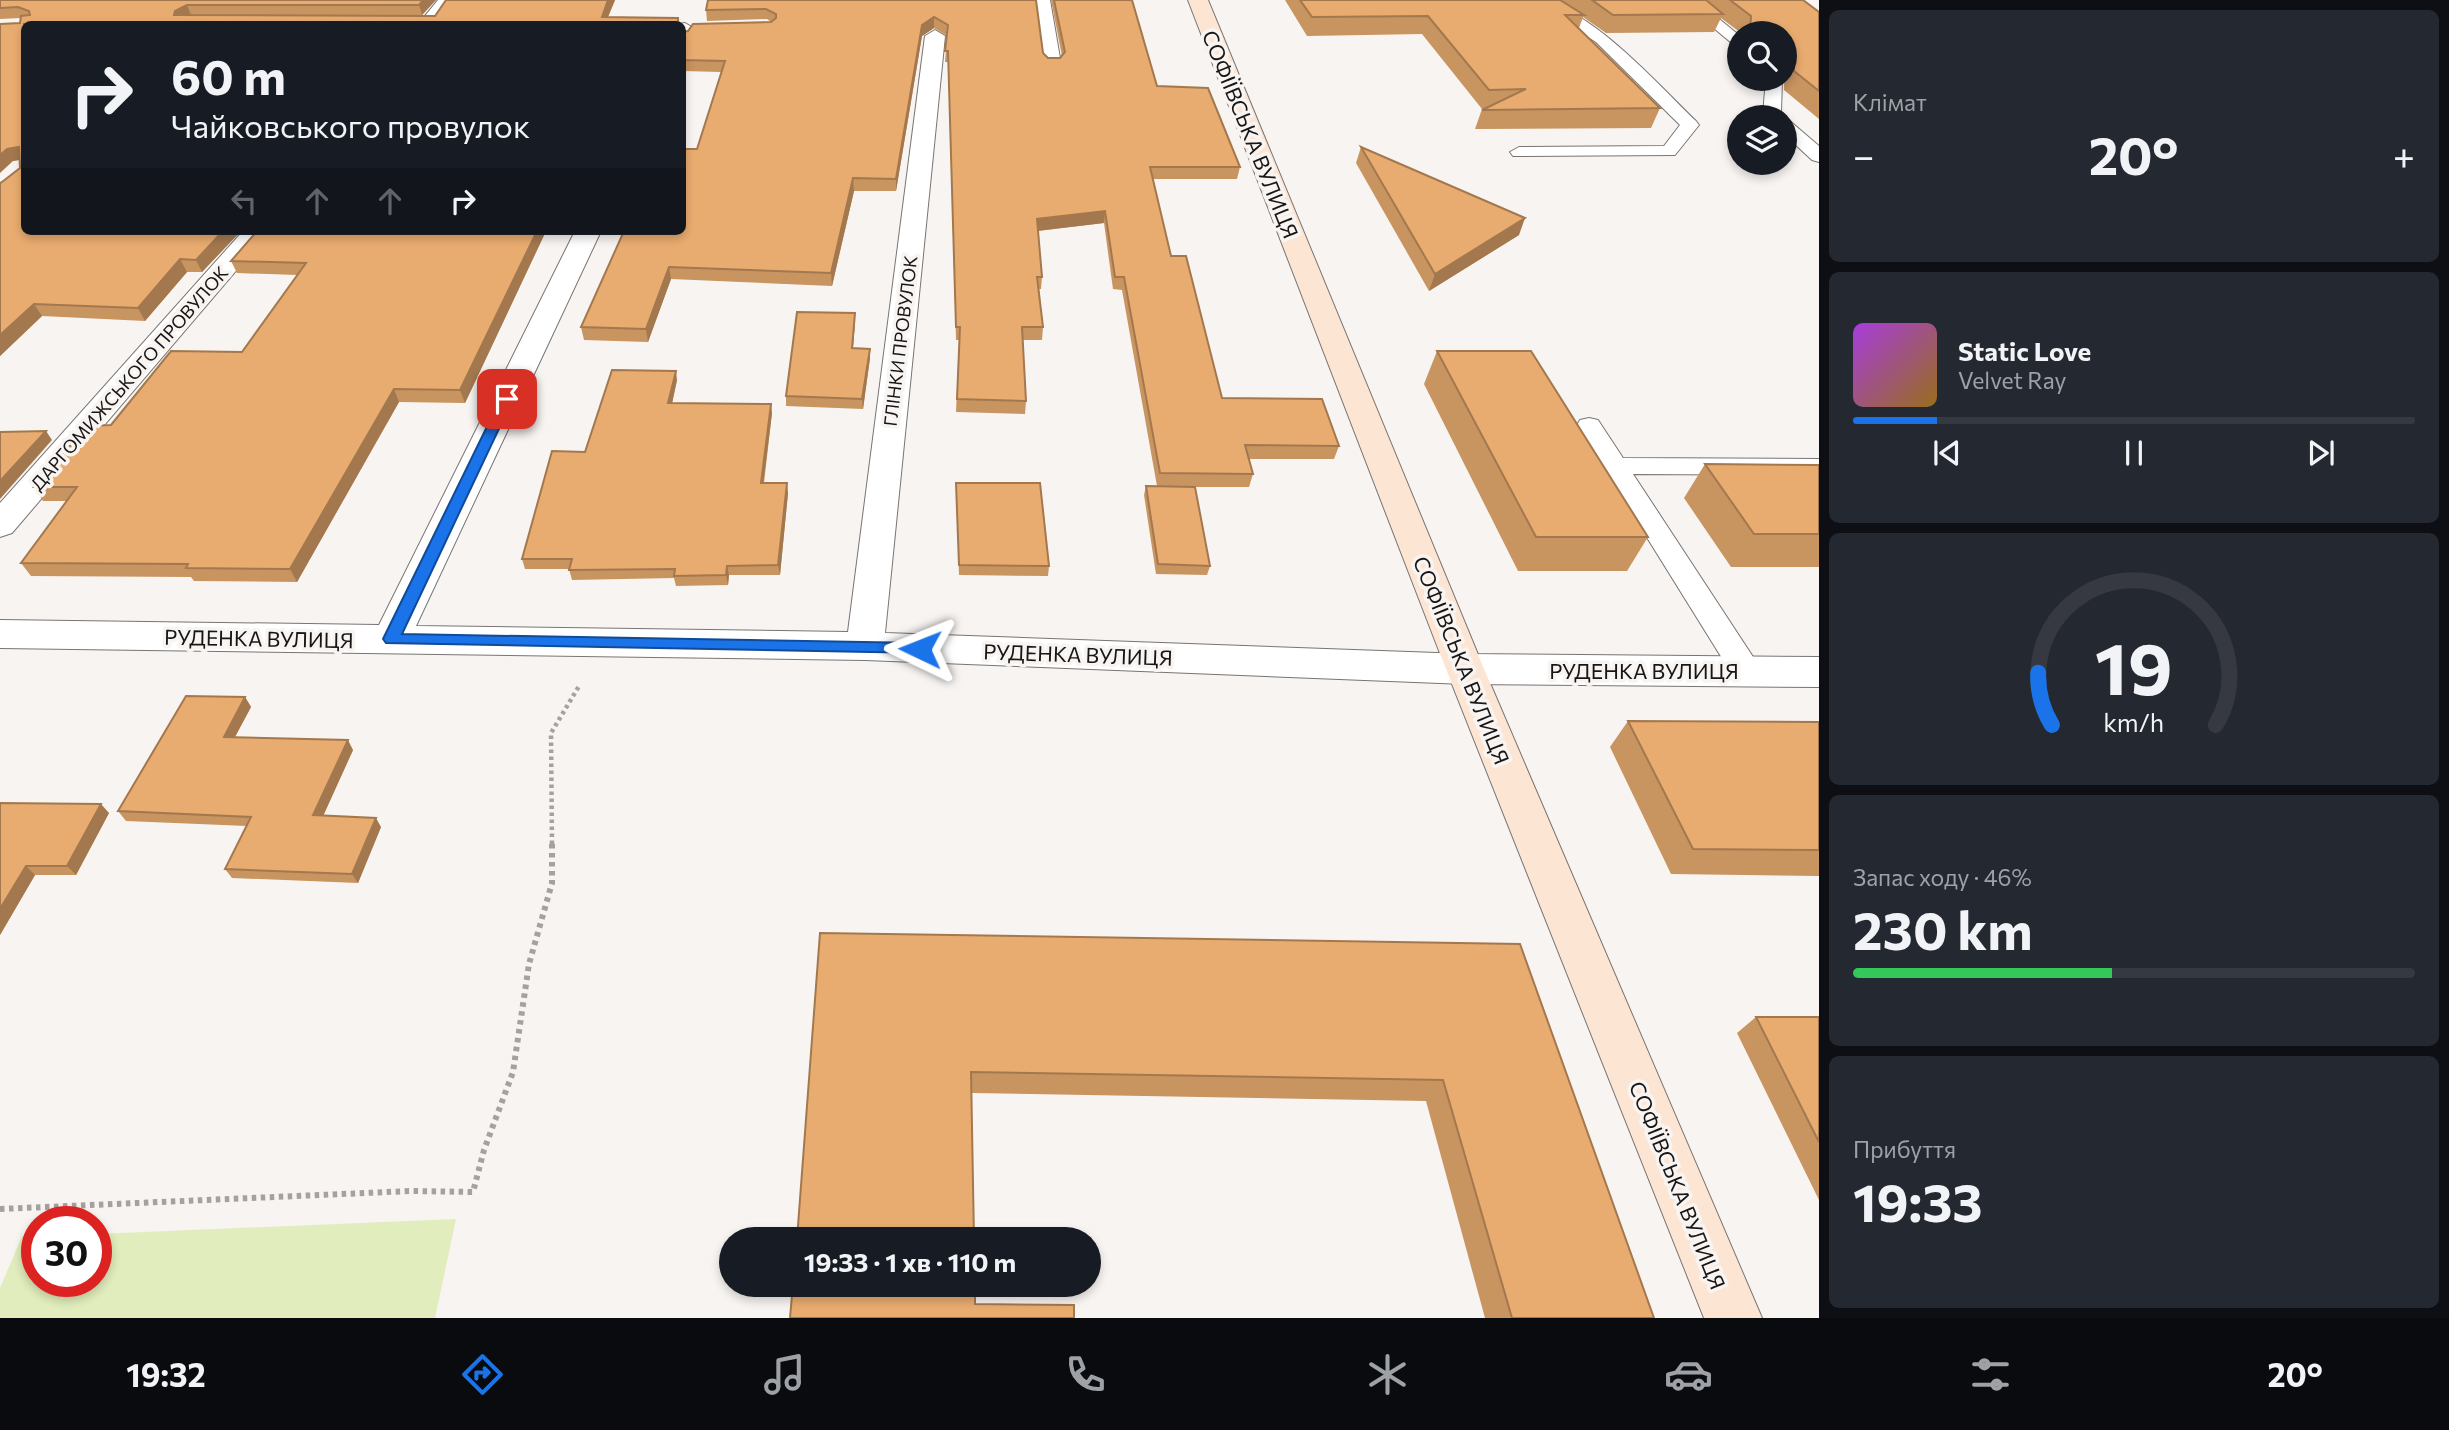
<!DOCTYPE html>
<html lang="uk">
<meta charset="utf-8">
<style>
body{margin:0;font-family:Commissioner,sans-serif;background:#242831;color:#f1f3f6;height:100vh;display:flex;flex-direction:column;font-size:26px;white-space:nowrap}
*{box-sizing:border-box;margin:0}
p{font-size:23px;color:#9ea1a6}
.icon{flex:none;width:38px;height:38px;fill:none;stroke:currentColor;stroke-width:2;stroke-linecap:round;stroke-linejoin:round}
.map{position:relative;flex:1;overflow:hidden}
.sheet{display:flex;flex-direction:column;gap:10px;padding:10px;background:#0d0f14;width:630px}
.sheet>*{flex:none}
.guide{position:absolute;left:21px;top:21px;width:665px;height:214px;border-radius:10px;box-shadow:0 4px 10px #0003;background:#171b24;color:#f1f3f6;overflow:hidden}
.controls{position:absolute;left:1727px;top:21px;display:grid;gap:14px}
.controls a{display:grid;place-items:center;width:70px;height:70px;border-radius:50%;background:#171b24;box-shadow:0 4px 10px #0003;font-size:35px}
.speed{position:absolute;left:21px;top:1206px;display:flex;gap:14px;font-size:35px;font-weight:700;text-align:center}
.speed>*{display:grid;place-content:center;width:91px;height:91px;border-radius:50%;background:#171b24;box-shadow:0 4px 10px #0003;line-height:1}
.speed .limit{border:10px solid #d22;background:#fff;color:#111}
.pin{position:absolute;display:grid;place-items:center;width:60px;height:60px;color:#fff;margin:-30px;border-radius:14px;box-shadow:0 4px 10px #0006}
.me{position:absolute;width:77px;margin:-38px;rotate:272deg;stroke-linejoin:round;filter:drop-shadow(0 0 5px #0008)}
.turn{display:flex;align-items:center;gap:24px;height:147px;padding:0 35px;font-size:32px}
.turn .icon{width:91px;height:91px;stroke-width:2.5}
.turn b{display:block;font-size:49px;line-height:60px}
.lanes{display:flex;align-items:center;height:66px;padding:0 35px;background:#0003;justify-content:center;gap:35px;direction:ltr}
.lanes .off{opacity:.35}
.big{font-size:52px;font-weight:700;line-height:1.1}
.sheet .tile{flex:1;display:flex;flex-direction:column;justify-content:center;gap:10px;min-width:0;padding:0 24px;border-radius:10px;background:#242831}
.sheet .dial{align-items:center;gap:0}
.dial svg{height:182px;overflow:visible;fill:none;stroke:#363941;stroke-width:7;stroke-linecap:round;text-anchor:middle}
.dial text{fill:#f1f3f6;stroke:none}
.song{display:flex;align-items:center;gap:21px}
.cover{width:84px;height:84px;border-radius:10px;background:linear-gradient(135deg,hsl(280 70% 55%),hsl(40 70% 35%))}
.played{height:7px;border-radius:4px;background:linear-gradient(90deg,#1a73e8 15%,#363941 15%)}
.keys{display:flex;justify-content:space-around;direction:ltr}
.heat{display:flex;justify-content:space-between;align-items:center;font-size:38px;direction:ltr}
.charge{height:10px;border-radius:5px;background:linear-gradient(90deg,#34c759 46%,#363941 0)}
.trip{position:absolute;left:719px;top:1227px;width:382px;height:70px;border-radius:35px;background:#171b24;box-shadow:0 4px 10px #0003;font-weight:700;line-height:70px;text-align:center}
.dock{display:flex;height:112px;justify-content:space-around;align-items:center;background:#090b0e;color:#9ea1a6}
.dock .icon{width:49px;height:49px}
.dock .active{color:#1a73e8}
.dock b{font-size:32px;color:#f1f3f6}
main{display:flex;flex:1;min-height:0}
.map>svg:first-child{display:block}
.green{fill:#e1edbc}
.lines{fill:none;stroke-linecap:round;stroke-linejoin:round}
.lane-casing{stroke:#787472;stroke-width:2}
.street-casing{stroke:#787472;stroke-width:2}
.secondary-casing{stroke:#787472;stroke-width:2}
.path-far1{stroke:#a5a1a0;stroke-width:4.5;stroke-dasharray:3.5 3.5;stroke-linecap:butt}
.path{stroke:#a5a1a0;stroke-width:6;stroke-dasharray:4.5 4.5;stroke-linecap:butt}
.lane{fill:#fff;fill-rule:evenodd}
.street{fill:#fff;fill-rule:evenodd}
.secondary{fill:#fde5d3;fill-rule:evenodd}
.wall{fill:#c89460}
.shaded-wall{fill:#a3784e}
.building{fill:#e9ac70;stroke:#a3784e;stroke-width:2}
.route{fill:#1a73e8;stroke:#114b97;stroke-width:2}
.labels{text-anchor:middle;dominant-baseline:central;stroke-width:7;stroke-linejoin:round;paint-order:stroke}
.far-street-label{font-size:18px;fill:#171515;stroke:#f8f4f1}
.street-label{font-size:21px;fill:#171515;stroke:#f8f4f1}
</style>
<main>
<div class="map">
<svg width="1819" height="1318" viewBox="0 0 1819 1318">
<rect width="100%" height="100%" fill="#f8f4f1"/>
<polygon class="green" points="456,1219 435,1318 0,1318 0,1288 22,1236 37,1236 37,1281 96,1281 96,1234"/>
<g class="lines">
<defs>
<g id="lane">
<polygon points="438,0 453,0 434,24 422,24 420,22"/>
<polygon points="1036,0 1050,0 1061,64 1059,67 1047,67 1045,64"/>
<path d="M 1530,0 C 1585,0 1657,84 1696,121 L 1699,125 L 1675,155 L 1513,156 L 1510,152 L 1519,147 L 1664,146 L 1680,125 L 1596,42 Z"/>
<polygon points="1680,0 1696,0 1740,36 1740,50"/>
<polygon points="1766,79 1782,79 1781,112 1785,117 1766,117 1763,114"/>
<polygon points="1785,121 1791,122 1819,146 1819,162 1812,160 1785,135"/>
<polygon points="1589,418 1598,420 1623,458 1819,459 1819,475 1633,474 1757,663 1761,671 1757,679 1746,682 1735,679 1577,425 1580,420"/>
</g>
<g id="street">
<polygon points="685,23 695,29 689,39 682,41 682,24 679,24"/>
<polygon points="935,30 945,36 885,633 1465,654 1819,657 1819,687 1465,684 865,660 0,648 0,620 379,625 575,231 601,231 416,626 848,632 925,36"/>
<polygon points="243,231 270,231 12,533 0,537 0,503"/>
</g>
<polygon id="secondary" points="1188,0 1208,0 1484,669 1762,1318 1704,1318 1446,669"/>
</defs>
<use href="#lane" class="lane-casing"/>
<use href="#street" class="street-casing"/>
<use href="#secondary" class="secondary-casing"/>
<polyline class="path-far1" points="552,844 551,733 579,686"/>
<polyline class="path" points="0,1209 411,1191 473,1192 484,1150 513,1072 529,964 552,883 552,843"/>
<use href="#lane" class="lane"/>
<use href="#street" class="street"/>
<use href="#secondary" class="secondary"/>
</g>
<g class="wall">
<polygon points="0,0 436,0 422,15 435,16 446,0 615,0 608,17 678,18 679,24 24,24 241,231 202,272 187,272 145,321 42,316 0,356 0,183 2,182 20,168 19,160 13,161 21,18 0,19"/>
<polygon points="1036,0 1043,53 1048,58 1060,58 1062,56 1051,0 1132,0 1157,86 1240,167 1237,179 1153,179 1171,256 1222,398 1339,446 1334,459 1249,459 1253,474 1249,487 1190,487 1210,566 1207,575 1156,574 1144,495 1146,486 1157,486 1122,290 1113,289 1104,223 1038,231 1042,277 1041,289 1039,289 1043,327 1042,340 1023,340 1026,401 1025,414 956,412 959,340 956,340 948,62 945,62 947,36 934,28 922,36 896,191 854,191 832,286 671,279 648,342 584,340 581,327 697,149 721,72 682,71 682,32 771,22 767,19 707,21 706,10"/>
<polygon points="1285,0 1803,0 1819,12 1819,119 1784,90 1785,33 1741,33 1721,18 1714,32 1606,33 1583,17 1579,28 1660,108 1651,128 1475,129 1482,109 1422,34 1307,36"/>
<polygon points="1361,147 1519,235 1429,291 1356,163"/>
<polygon points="546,231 465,403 399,402 297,582 194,581 191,577 31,576 21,563 67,501 43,501 34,487 111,425 242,352 297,275 237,273 231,261"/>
<polygon points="855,322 853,348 870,349 870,358 863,409 786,406 786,396"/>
<polygon points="1437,351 1648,537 1627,571 1518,571 1424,384"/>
<polygon points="677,380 672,403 772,413 764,483 788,493 780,575 729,575 728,585 676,586 674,578 572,580 569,569 525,569 522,559 585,452"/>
<polygon points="1705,464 1819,465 1819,567 1731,567 1684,498"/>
<polygon points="956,483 1049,566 1048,576 959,575"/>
<polygon points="245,697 251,707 235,737 353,750 323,816 381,827 358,883 232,878 225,869 247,826 126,821 118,811"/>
<polygon points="1628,721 1819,722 1819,876 1671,874 1610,747"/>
<polygon points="0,803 109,813 76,875 35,875 0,935"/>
<polygon points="820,933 1520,944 1654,1318 1485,1318 1426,1101 972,1093"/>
<polygon points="1756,1017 1819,1017 1819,1200 1737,1033"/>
</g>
<g class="shaded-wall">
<polygon points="423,0 436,0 422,15 419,5"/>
<polygon points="608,0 615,0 605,24 602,17"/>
<polygon points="187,5 191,15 174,15 175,11"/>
<polygon points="934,17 934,28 922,36 896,191 896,179 922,25"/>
<polygon points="19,147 24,159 13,161 0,173 0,155 7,149"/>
<polygon points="853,178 854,191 832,286 831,273"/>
<polygon points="1105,211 1104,223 1036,231 1037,219"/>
<polygon points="1525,218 1519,235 1429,291 1435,274"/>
<polygon points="223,231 241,231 202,272 196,260"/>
<polygon points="537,231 546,231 465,403 460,390"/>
<polygon points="180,259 187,272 145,321 138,308"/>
<polygon points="669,267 671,279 648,342 646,329"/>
<polygon points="34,304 42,316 0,356 0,335"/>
<polygon points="855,313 855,322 852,358 852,348"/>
<polygon points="870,349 870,358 863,409 862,399"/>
<polygon points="676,371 677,380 670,413 668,403"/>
<polygon points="394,389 399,402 297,582 290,569"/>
<polygon points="771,404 772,413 762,493 761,483"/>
<polygon points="46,431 52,440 0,499 0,481"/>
<polygon points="787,483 788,493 780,575 778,565"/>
<polygon points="727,566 729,575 728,585 726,575"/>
<polygon points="245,697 251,707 230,746 224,737"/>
<polygon points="348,740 353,750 319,825 313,815"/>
<polygon points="101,804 109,813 76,875 67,866"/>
<polygon points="376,818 381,827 358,883 352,874"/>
<polygon points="26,866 35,875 0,935 0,909"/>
</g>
<g class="building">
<polygon points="0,0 423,0 419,5 187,5 175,11 174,15 435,16 446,0 608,0 602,17 678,18 678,24 24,24 24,231 223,231 196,260 180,259 138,308 34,304 0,335 0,183 2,182 20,168 19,147 7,149 0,155 0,24 20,23 21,16 30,15 29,11 18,7 0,8"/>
<polygon points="708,0 1036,0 1043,53 1048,58 1060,58 1065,52 1054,0 1132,0 1157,86 1208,88 1240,167 1150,167 1171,256 1186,256 1222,398 1322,399 1339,446 1245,445 1253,474 1160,473 1124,277 1115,277 1105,211 1037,219 1042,277 1037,277 1043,327 1022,327 1026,401 957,399 960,327 956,327 948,51 945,51 948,25 934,17 922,25 896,179 853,178 831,273 669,267 646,329 581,327 624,231 682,231 682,149 697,149 725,61 682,60 682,32 688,31 693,24 771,22 776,18 776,14 766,9 706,10"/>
<polygon points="1300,0 1560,0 1584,15 1565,15 1660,108 1482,110 1526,89 1489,90 1428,16 1312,17"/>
<polygon points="1592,0 1706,0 1723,14 1613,15"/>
<polygon points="1730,0 1803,0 1819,12 1819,91 1794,71 1794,58 1785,58 1785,33 1750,33 1751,16"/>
<polygon points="1361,147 1525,218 1435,274"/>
<polygon points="257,231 537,231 460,390 394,389 290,569 186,568 188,564 21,563 77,487 34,487 87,426 111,425 171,351 242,352 306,263 231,261"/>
<polygon points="797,312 855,313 852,348 870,349 862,399 786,396"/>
<polygon points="1437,351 1531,351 1648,537 1536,537"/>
<polygon points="612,370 676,371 668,403 771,404 761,483 787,483 778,565 727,566 726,575 674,576 675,569 569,570 572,559 522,559 552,451 585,452"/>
<polygon points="46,431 0,481 0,432"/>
<polygon points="1705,464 1819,465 1819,534 1754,534"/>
<polygon points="956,483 1040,483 1049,566 959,565"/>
<polygon points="1146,486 1195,487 1210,566 1158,564"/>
<polygon points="186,696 245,697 224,737 348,740 313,815 376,818 352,874 225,869 251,817 118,811"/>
<polygon points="1628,721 1819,722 1819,850 1693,849"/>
<polygon points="0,803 101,804 67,866 26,866 0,909"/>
<polygon points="820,933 1520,944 1654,1318 1512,1318 1443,1080 971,1072 974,1239 797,1239"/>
<polygon points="1756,1017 1819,1017 1819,1142"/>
<polygon points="793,1284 975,1284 975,1304 1074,1305 1074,1318 790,1318"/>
</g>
<polygon class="route" points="502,396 513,399 402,634 920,643 928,649 925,653 386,643 383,639"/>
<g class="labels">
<g class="far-street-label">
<text transform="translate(900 341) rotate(-83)">ГЛІНКИ ПРОВУЛОК</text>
<text transform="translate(129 378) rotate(-49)">ДАРГОМИЖСЬКОГО ПРОВУЛОК</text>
</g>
<g class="street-label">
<text transform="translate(1251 134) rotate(68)">СОФІЇВСЬКА ВУЛИЦЯ</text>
<text transform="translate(259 638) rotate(1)">РУДЕНКА ВУЛИЦЯ</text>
<text transform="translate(1078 654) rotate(2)">РУДЕНКА ВУЛИЦЯ</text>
<text transform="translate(1462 660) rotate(68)">СОФІЇВСЬКА ВУЛИЦЯ</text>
<text x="1644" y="670">РУДЕНКА ВУЛИЦЯ</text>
<text transform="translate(1678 1185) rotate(68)">СОФІЇВСЬКА ВУЛИЦЯ</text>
</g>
</g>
</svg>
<div class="controls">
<a><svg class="icon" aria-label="search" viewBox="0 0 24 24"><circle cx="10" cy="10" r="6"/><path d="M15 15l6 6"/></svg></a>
<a><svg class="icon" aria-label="layers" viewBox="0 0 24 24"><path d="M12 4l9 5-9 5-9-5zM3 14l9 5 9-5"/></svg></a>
</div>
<div class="speed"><div class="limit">30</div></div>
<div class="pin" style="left:507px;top:399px;background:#d93025"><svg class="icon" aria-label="arrive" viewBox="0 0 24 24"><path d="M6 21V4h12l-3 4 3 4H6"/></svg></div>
<svg class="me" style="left:920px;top:649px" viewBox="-20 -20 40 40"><path d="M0-17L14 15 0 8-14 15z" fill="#1a73e8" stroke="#fff" stroke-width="4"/></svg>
<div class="trip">19:33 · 1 хв · 110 m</div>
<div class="guide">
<div class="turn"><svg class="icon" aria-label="right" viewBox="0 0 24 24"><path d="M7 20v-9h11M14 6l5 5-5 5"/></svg><div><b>60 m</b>Чайковського провулок</div></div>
<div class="lanes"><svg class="icon off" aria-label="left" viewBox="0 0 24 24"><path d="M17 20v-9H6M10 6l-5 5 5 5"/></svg><svg class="icon off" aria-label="ahead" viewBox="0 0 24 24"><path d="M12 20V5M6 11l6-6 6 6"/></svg><svg class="icon off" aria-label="ahead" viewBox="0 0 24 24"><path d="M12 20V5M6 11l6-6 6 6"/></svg><svg class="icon" aria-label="right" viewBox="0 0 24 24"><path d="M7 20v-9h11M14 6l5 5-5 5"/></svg></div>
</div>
</div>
<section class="sheet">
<div class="tile"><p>Клімат</p>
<div class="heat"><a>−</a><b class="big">20°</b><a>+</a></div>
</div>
<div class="tile">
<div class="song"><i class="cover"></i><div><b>Static Love</b><p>Velvet Ray</p></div></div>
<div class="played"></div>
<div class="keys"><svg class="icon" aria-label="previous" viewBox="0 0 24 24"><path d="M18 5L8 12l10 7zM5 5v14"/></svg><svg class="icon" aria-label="pause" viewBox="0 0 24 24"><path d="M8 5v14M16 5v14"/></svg><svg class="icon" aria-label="next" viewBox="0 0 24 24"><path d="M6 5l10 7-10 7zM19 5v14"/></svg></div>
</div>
<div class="tile dial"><svg viewBox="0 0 100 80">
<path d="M14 69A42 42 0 1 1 86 69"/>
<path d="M14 69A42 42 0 0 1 8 46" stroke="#1a73e8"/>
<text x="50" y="56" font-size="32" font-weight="700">19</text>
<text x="50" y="72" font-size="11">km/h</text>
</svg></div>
<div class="tile"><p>Запас ходу · 46%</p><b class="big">230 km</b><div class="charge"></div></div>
<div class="tile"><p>Прибуття</p><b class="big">19:33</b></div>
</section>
</main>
<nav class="dock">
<b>19:32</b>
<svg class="icon active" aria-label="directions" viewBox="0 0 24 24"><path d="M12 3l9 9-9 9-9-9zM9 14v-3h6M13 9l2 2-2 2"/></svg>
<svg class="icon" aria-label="music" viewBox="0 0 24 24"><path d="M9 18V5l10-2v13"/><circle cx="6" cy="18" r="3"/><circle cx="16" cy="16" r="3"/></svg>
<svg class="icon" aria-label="phone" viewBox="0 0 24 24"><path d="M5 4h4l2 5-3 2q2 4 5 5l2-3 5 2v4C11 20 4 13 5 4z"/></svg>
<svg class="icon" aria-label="climate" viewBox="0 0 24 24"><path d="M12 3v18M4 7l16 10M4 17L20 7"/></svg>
<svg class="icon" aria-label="car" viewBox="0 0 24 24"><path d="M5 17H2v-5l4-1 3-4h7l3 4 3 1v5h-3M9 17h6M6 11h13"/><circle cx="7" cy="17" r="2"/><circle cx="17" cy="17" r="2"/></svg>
<svg class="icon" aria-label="filters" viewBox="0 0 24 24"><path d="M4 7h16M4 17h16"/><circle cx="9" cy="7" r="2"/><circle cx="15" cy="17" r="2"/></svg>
<b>20°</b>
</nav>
